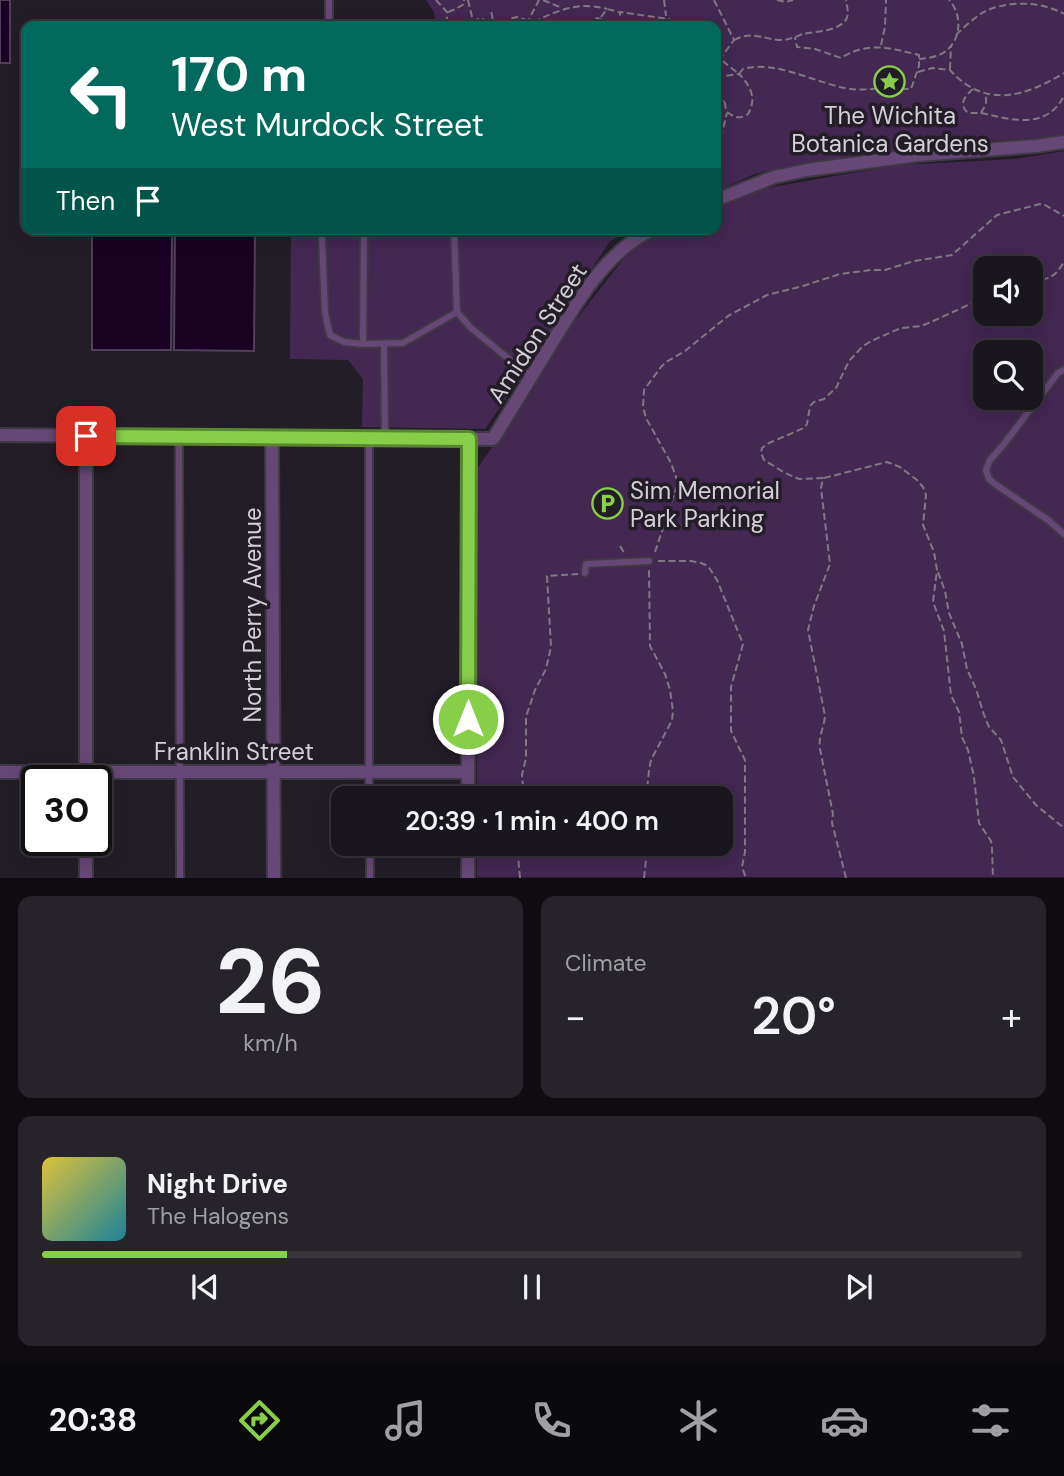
<!DOCTYPE html>
<meta charset="utf-8">
<style>
body{margin:0;font-family:"DM Sans",sans-serif;background:#27232a;color:#f1f3f6;height:100vh;display:flex;flex-direction:column;font-size:26px;white-space:nowrap}
*{box-sizing:border-box;margin:0}
p{font-size:23px;color:#9f9fa4}
.icon{flex:none;width:38px;height:38px;fill:none;stroke:currentColor;stroke-width:2;stroke-linecap:round;stroke-linejoin:round}
.map{position:relative;height:878px;overflow:hidden}
.sheet{display:flex;flex-direction:column;gap:18px;padding:18px;background:#0e0c10;flex:1}
.sheet>*{flex:none}
.hud{position:absolute;left:21px;top:21px;width:700px;height:214px;border-radius:14px;box-shadow:0 4px 18px #0003,0 0 0 2px #38353b;background:#00695c;color:#fff;overflow:hidden}
.tools{position:absolute;left:973px;top:256px;display:grid;gap:14px}
.tools a{display:grid;place-items:center;width:70px;height:70px;border-radius:14px;background:#1a161d;box-shadow:0 4px 18px #0003,0 0 0 2px #38353b;font-size:35px}
.speed{position:absolute;left:21px;top:765px;display:flex;gap:14px;font-size:35px;font-weight:700;text-align:center}
.speed>*{display:grid;place-content:center;width:91px;height:91px;border-radius:50%;background:#1a161d;box-shadow:0 4px 18px #0003,0 0 0 2px #38353b;line-height:1}
.speed .limit{border:4px solid #111;border-radius:10px;background:#fff;color:#111}
.pin{position:absolute;display:grid;place-items:center;width:60px;height:60px;color:#fff;margin:-30px;border-radius:14px;box-shadow:0 4px 10px #0006}
.me{position:absolute;width:77px;margin:-38px;rotate:0deg;stroke-linejoin:round;filter:drop-shadow(0 0 5px #0008)}
.turn{display:flex;align-items:center;gap:24px;height:147px;padding:0 35px;font-size:32px}
.turn .icon{width:91px;height:91px;stroke-width:2.5}
.turn b{display:block;font-size:49px;line-height:60px}
.then{display:flex;align-items:center;height:66px;padding:0 35px;background:#0003;gap:14px;font-size:26px}
.big{font-size:52px;font-weight:600;line-height:1.1}
.sheet .card{flex:1;display:flex;flex-direction:column;justify-content:center;gap:10px;min-width:0;padding:0 24px;border-radius:14px;background:#27232a}
.sheet .dial{align-items:center;gap:0}
.dial b{font-size:91px;line-height:1}
.song{display:flex;align-items:center;gap:21px}
.cover{width:84px;height:84px;border-radius:10px;background:linear-gradient(135deg,hsl(50 70% 55%),hsl(190 70% 35%))}
.played{height:7px;border-radius:4px;background:linear-gradient(90deg,#88cf49 25%,#38353b 25%)}
.keys{display:flex;justify-content:space-around;direction:ltr}
.heat{display:flex;justify-content:space-between;align-items:center;font-size:38px;direction:ltr}
.sheet .tiles{flex:1;display:grid;gap:18px;grid-template-columns:1fr 1fr}
.card:last-child{grid-column:span 2}
.trip{position:absolute;left:331px;top:786px;width:402px;height:70px;border-radius:14px;background:#1a161d;box-shadow:0 4px 18px #0003,0 0 0 2px #38353b;font-weight:600;line-height:70px;text-align:center}
.menu{display:flex;height:112px;justify-content:space-around;align-items:center;background:#0a090c;color:#9f9fa4}
.menu .icon{width:49px;height:49px}
.menu .active{color:#88cf49}
.menu b{font-size:32px;color:#f1f3f6}
.map>svg:first-child{display:block}
.green{fill:#432852;fill-rule:evenodd}
.water{fill:#190124;stroke:#513f59;stroke-width:2}
.lines{fill:none;stroke-linecap:round;stroke-linejoin:round}
.service-casing{stroke:#3f3943;stroke-width:10}
.minor-casing{stroke:#3f3943;stroke-width:16}
.path{stroke:#7e7881;stroke-width:2;stroke-dasharray:7 3.5;stroke-linecap:butt}
.service{stroke:#664877;stroke-width:6}
.minor{stroke:#664877;stroke-width:12}
.route-casing{stroke:#58872f;stroke-width:18}
.route{stroke:#88cf49;stroke-width:12}
.labels{text-anchor:middle;dominant-baseline:central;stroke-width:7;stroke-linejoin:round;paint-order:stroke}
.poi-label{font-size:24px;fill:#d4cfd6;stroke:#231d27}
.street-label{font-size:24px;fill:#d4cfd6;stroke:#231d27}
</style>
<div class="map">
<svg width="1064" height="878" viewBox="0 0 1064 878">
<rect width="100%" height="100%" fill="#231d27"/>
<g class="green">
<polygon points="426,0 1064,0 1064,136 962,143 861,154 767,171 752,175 716,192 716,26 436,26 434,12"/>
<path d="M 1064,151 L 1064,877 L 477,877 L 477,844 L 721,844 L 721,798 L 477,798 L 476,470 L 535,387 L 531,377 L 632,248 L 669,229 L 716,229 L 716,207 L 766,188 L 898,165 L 1015,159 ZM 985,268 L 1031,268 L 1031,313 L 985,313 ZM 985,352 L 1031,352 L 1031,397 L 985,397 Z"/>
<polygon points="291,229 635,229 610,241 533,360 485,429 362,427 363,379 348,360 290,359"/>
</g>
<g class="water">
<rect x="0" y="0" width="10" height="63"/>
<polygon points="92,229 172,230 171,350 92,350"/>
<polygon points="175,230 255,230 254,351 174,350"/>
</g>
<g class="lines">
<defs>
<g id="service">
<polyline points="329,26 329,0"/>
<polyline points="364,229 363,344 403,343 457,312"/>
<polyline points="454,229 457,312 471,328 531,377"/>
<polyline points="322,239 325,313 330,335 344,342 363,344"/>
<polyline points="384,344 385,438"/>
<polyline points="1064,370 1058,373 1004,444 990,460 986,470 989,479 995,484 1048,520 1064,534"/>
<polyline points="179,437 180,878"/>
<polyline points="369,438 369,798"/>
<polyline points="585,573 586,564 649,561"/>
<polyline points="370,844 370,878"/>
</g>
<g id="minor">
<polyline points="716,200 774,177 807,170 918,155 1036,146 1064,142"/>
<path d="M 0,435 L 493,439 C 512,408 531,377 550,346 C 577,302 605,252 653,229"/>
<polyline points="86,436 86,778"/>
<polyline points="272,437 274,878"/>
<polyline points="0,772 468,772"/>
<polyline points="468,798 469,439"/>
<polyline points="468,844 468,878"/>
<polyline points="86,878 86,840"/>
</g>
</defs>
<use href="#service" class="service-casing"/>
<use href="#minor" class="minor-casing"/>
<g class="path">
<polyline points="436,0 447,12 447,26"/>
<polyline points="468,0 473,21 481,18 494,26 491,10"/>
<polyline points="543,0 562,8"/>
<polyline points="664,0 666,16"/>
<polyline points="714,0 734,40 720,59 716,56"/>
<polyline points="777,0 786,2 793,0"/>
<polyline points="448,12 456,9 464,4 464,0"/>
<polyline points="601,17 607,9 619,12"/>
<polyline points="507,26 508,19 517,17 526,20 526,25 539,0"/>
<path d="M 524,26 C 554,13 574,0 607,9"/>
<polyline points="589,26 592,20 597,18 605,21 608,26"/>
<polyline points="620,26 620,12 669,19 676,26"/>
<path d="M 956,35 C 964,27 973,19 982,13 C 1005,0 1042,1 1064,14"/>
<path d="M 734,40 C 753,30 764,40 782,40 C 789,40 797,36 803,34 C 816,31 835,32 845,21 C 850,15 847,7 846,0"/>
<polyline points="881,45 885,27 886,0"/>
<path d="M 919,59 C 928,58 939,57 946,51 C 962,38 962,14 949,0"/>
<path d="M 716,65 L 720,59 L 739,74 L 743,69 C 776,60 813,82 845,88 C 858,91 870,89 883,88 C 892,88 902,89 911,89 L 919,66 L 919,55 C 890,48 868,41 841,58 L 815,49 L 797,47 L 795,37"/>
<polyline points="950,69 951,46"/>
<path d="M 918,72 L 932,68 L 950,70 C 985,109 1024,97 1064,73"/>
<path d="M 716,77 L 739,74 C 751,86 757,99 748,114 C 740,120 733,117 726,111 L 725,103 L 716,100"/>
<polyline points="716,81 724,102"/>
<path d="M 973,89 C 965,96 958,104 968,113 L 981,113 L 986,104 L 986,94"/>
<path d="M 981,113 C 1013,120 1046,130 1064,96"/>
<polyline points="716,147 722,133 727,113"/>
<path d="M 1031,280 C 1049,280 1054,278 1064,262"/>
<polyline points="824,478 887,462 900,467 917,480 923,487 926,495 923,525 934,552 937,570 933,602 944,631 951,695 959,712 962,737 968,750 974,777 979,823 991,841 992,848 993,878"/>
<polyline points="620,546 625,554"/>
<polyline points="655,552 677,486 677,480 671,463 646,418 643,407 644,390 661,367 666,362 685,351 728,316 767,295 803,286 840,274 871,270 885,270 914,261 952,255 997,215 1040,204 1045,205 1064,216"/>
<polyline points="658,561 691,561 701,563 708,566 717,580 743,644 731,687 731,731 745,760 745,852 742,867 746,878"/>
<polyline points="938,572 945,591 949,613 962,644 967,669 976,689 984,715 989,727 1001,740 1013,777 1036,805 1064,828"/>
<polyline points="524,798 522,775 526,758 526,717 535,690 546,669 551,647 547,576 578,574"/>
<polyline points="646,798 649,771 651,760 668,728 672,720 673,711 670,690 665,674 650,646 649,570"/>
<polyline points="520,878 518,856 523,844"/>
<polyline points="644,878 646,860 644,844"/>
<path d="M 846,878 L 832,823 L 833,814 L 820,749 C 818,737 824,728 825,716 L 808,630 L 814,606 L 830,564 L 821,488 L 823,478 L 799,479 L 785,473 L 764,460 L 761,453 L 762,448 L 769,443 L 804,428 L 807,424 L 810,406 L 814,402 L 824,399 L 836,388 L 849,361 L 862,347 L 871,341 L 901,328 L 921,326 L 931,322 L 966,306 L 985,295"/>
</g>
<use href="#service" class="service"/>
<use href="#minor" class="minor"/>
</g>
<g class="lines">
<defs>
<polyline id="route" points="86,436 469,439 468,719"/>
</defs>
<use href="#route" class="route-casing"/>
<use href="#route" class="route"/>
</g>
<defs>
<symbol id="sight-ring" viewBox="-11 -11 22 22"><circle r="9.5" fill="#231d27" stroke="#88cf49" stroke-width="1.5"/><path d="M0-6L1.8-2.2L6-1.7L2.9 1.2L3.7 5.4L0 3.3L-3.7 5.4L-2.9 1.2L-6-1.7L-1.8-2.2Z" fill="#88cf49"/></symbol>
<symbol id="parking-ring" viewBox="-11 -11 22 22"><circle r="9.5" fill="#231d27" stroke="#88cf49" stroke-width="1.5"/><path d="M-3.5-5.5H1a3.5 3.5 0 0 1 0 7H-1V5.5H-3.5ZM-1-3.4V-.6H.8a1.4 1.4 0 0 0 0-2.8Z" fill="#88cf49"/></symbol>
</defs>
<g fill-rule="evenodd">
<use href="#sight-ring" x="872" y="64" width="35" height="35"/>
<use href="#parking-ring" x="590" y="486" width="35" height="35"/>
</g>
<g class="labels">
<g class="poi-label">
<text x="890" y="115">The Wichita<tspan x="890" dy="28">Botanica Gardens</tspan></text>
<text x="630" y="490" text-anchor="start">Sim Memorial<tspan x="630" dy="28">Park Parking</tspan></text>
</g>
<g class="street-label">
<text transform="translate(537 333) rotate(-57)">Amidon Street</text>
<text transform="translate(252 615) rotate(-90)">North Perry Avenue</text>
<text x="234" y="751">Franklin Street</text>
</g>
</g>
</svg>
<div class="tools">
<a><svg class="icon" aria-label="sound" viewBox="0 0 24 24"><path d="M4 9h4l5-4v14l-5-4H4zM17 9q2 3 0 6"/></svg></a>
<a><svg class="icon" aria-label="search" viewBox="0 0 24 24"><circle cx="10" cy="10" r="6"/><path d="M15 15l6 6"/></svg></a>
</div>
<div class="speed"><div class="limit">30</div></div>
<div class="pin" style="left:86px;top:436px;background:#d93025"><svg class="icon" aria-label="arrive" viewBox="0 0 24 24"><path d="M6 21V4h12l-3 4 3 4H6"/></svg></div>
<svg class="me" style="left:468px;top:719px" viewBox="-20 -20 40 40"><circle r="17" fill="#88cf49" stroke="#fff" stroke-width="3"/><path d="M0-11L8 9 0 5-8 9z" fill="#fff"/></svg>
<div class="trip">20:39 · 1 min · 400 m</div>
<div class="hud">
<div class="turn"><svg class="icon" aria-label="left" viewBox="0 0 24 24"><path d="M17 20v-9H6M10 6l-5 5 5 5"/></svg><div><b>170 m</b>West Murdock Street</div></div>
<div class="then">Then<svg class="icon" aria-label="arrive" viewBox="0 0 24 24"><path d="M6 21V4h12l-3 4 3 4H6"/></svg></div>
</div>
</div>
<section class="sheet">
<div class="tiles">
<div class="card dial"><b>26</b><p>km/h</p></div>
<div class="card"><p>Climate</p>
<div class="heat"><a>−</a><b class="big">20°</b><a>+</a></div>
</div>
<div class="card">
<div class="song"><i class="cover"></i><div><b>Night Drive</b><p>The Halogens</p></div></div>
<div class="played"></div>
<div class="keys"><svg class="icon" aria-label="previous" viewBox="0 0 24 24"><path d="M18 5L8 12l10 7zM5 5v14"/></svg><svg class="icon" aria-label="pause" viewBox="0 0 24 24"><path d="M8 5v14M16 5v14"/></svg><svg class="icon" aria-label="next" viewBox="0 0 24 24"><path d="M6 5l10 7-10 7zM19 5v14"/></svg></div>
</div>
</div>
</section>
<nav class="menu">
<b>20:38</b>
<svg class="icon active" aria-label="directions" viewBox="0 0 24 24"><path d="M12 3l9 9-9 9-9-9zM9 14v-3h6M13 9l2 2-2 2"/></svg>
<svg class="icon" aria-label="music" viewBox="0 0 24 24"><path d="M9 18V5l10-2v13"/><circle cx="6" cy="18" r="3"/><circle cx="16" cy="16" r="3"/></svg>
<svg class="icon" aria-label="phone" viewBox="0 0 24 24"><path d="M5 4h4l2 5-3 2q2 4 5 5l2-3 5 2v4C11 20 4 13 5 4z"/></svg>
<svg class="icon" aria-label="climate" viewBox="0 0 24 24"><path d="M12 3v18M4 7l16 10M4 17L20 7"/></svg>
<svg class="icon" aria-label="car" viewBox="0 0 24 24"><path d="M5 17H2v-5l4-1 3-4h7l3 4 3 1v5h-3M9 17h6M6 11h13"/><circle cx="7" cy="17" r="2"/><circle cx="17" cy="17" r="2"/></svg>
<svg class="icon" aria-label="filters" viewBox="0 0 24 24"><path d="M4 7h16M4 17h16"/><circle cx="9" cy="7" r="2"/><circle cx="15" cy="17" r="2"/></svg>
</nav>
